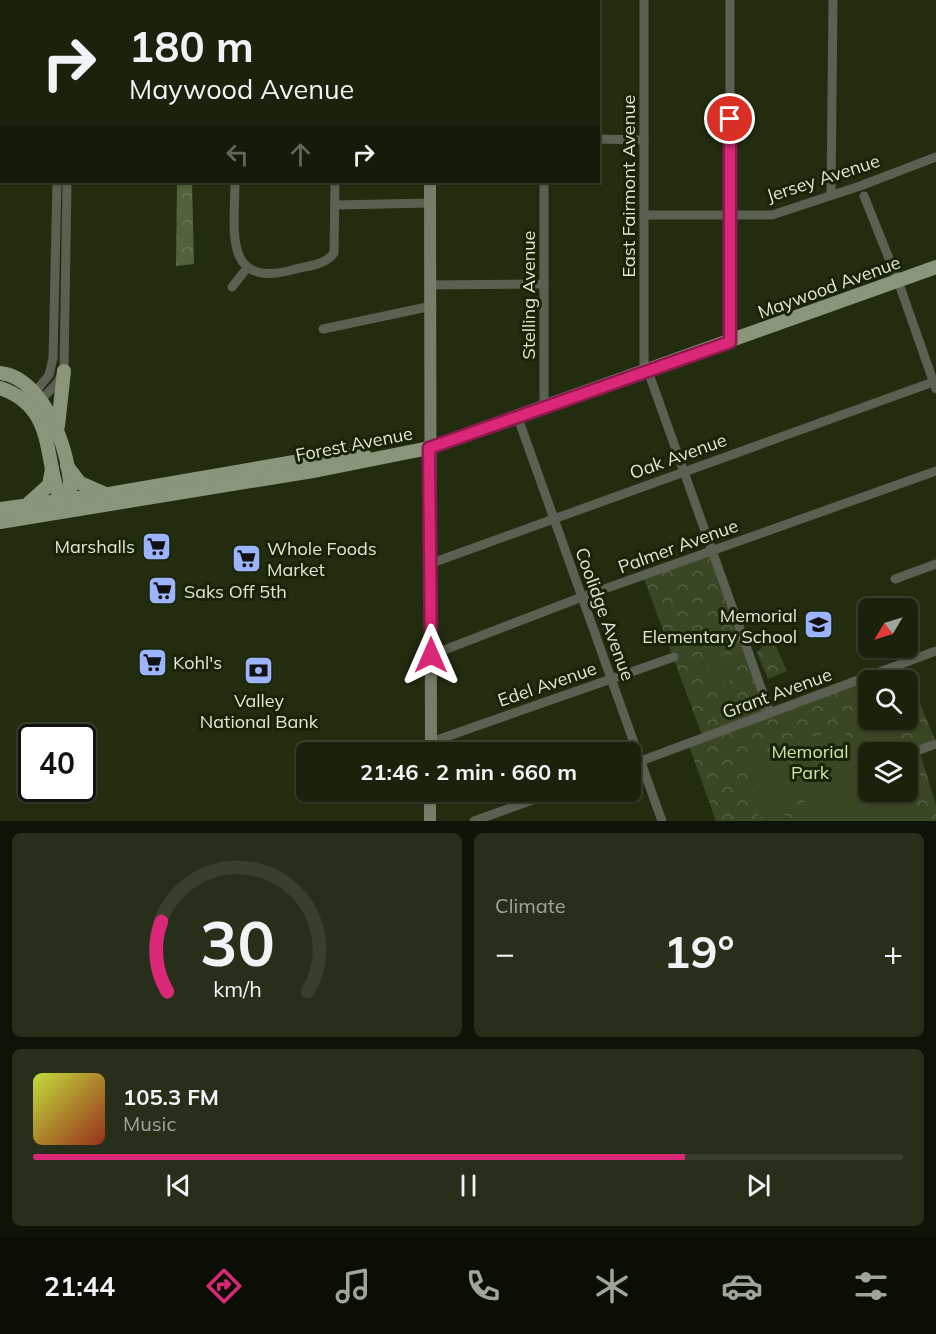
<!DOCTYPE html>
<meta charset="utf-8">
<style>
body{margin:0;font-family:Mulish,sans-serif;background:#272f1a;color:#f1f3f6;height:100vh;display:flex;flex-direction:column;font-size:22px;white-space:nowrap}
*{box-sizing:border-box;margin:0}
p{font-size:20px;color:#9fa49d}
.icon{flex:none;width:33px;height:33px;fill:none;stroke:currentColor;stroke-width:2;stroke-linecap:round;stroke-linejoin:round}
.map{position:relative;height:821px;overflow:hidden}
.drawer{display:flex;flex-direction:column;gap:12px;padding:12px;background:#0e1307;flex:1}
.drawer>*{flex:none}
.top-card{position:absolute;left:0px;top:0px;width:600px;height:183px;box-shadow:0 2px 4px #0004,0 0 0 2px #383f2d;background:#1a220c;color:#f1f3f6;overflow:hidden}
.needle{width:39px;rotate:232deg}
.controls{position:absolute;left:858px;top:598px;display:grid;gap:12px}
.controls a{display:grid;place-items:center;width:60px;height:60px;border-radius:9px;background:#1a220c;box-shadow:0 2px 4px #0004,0 0 0 2px #383f2d;font-size:30px}
.speed{position:absolute;left:18px;top:724px;display:flex;gap:12px;font-size:30px;font-weight:700;text-align:center}
.speed>*{display:grid;place-content:center;width:78px;height:78px;border-radius:50%;background:#1a220c;box-shadow:0 2px 4px #0004,0 0 0 2px #383f2d;line-height:1}
.speed .limit{border:3px solid #111;border-radius:9px;background:#fff;color:#111}
.pin{position:absolute;display:grid;place-items:center;width:51px;height:51px;color:#fff;margin:-26px;border:3px solid #fff;border-radius:50%;box-shadow:0 2px 6px #0007}
.me{position:absolute;width:66px;margin:-33px;rotate:0deg;stroke-linejoin:round;filter:drop-shadow(0 0 4px #0008)}
.turn{display:flex;align-items:center;gap:21px;height:126px;padding:0 30px;font-size:27px}
.turn .icon{width:78px;height:78px;stroke-width:2.5}
.turn b{display:block;font-size:42px;line-height:51px}
.lanes{display:flex;align-items:center;height:57px;padding:0 30px;background:#0003;justify-content:center;gap:30px;direction:ltr}
.lanes .off{opacity:.35}
.big{font-size:45px;font-weight:700;line-height:1.1}
.drawer .widget{flex:1;display:flex;flex-direction:column;justify-content:center;gap:9px;min-width:0;padding:0 21px;border-radius:9px;background:#272f1a}
.drawer .dial{align-items:center;gap:0}
.dial svg{height:156px;overflow:visible;fill:none;stroke:#383f2d;stroke-width:7;stroke-linecap:round;text-anchor:middle}
.dial text{fill:#f1f3f6;stroke:none}
.song{display:flex;align-items:center;gap:18px}
.cover{width:72px;height:72px;border-radius:9px;background:linear-gradient(135deg,hsl(70 70% 55%),hsl(10 70% 35%))}
.played{height:6px;border-radius:3px;background:linear-gradient(90deg,#db2777 75%,#383f2d 75%)}
.keys{display:flex;justify-content:space-around;direction:ltr}
.heat{display:flex;justify-content:space-between;align-items:center;font-size:33px;direction:ltr}
.drawer .tiles{flex:1;display:grid;gap:12px;grid-template-columns:1fr 1fr}
.widget:last-child{grid-column:span 2}
.trip{position:absolute;left:296px;top:742px;width:345px;height:60px;border-radius:9px;background:#1a220c;box-shadow:0 2px 4px #0004,0 0 0 2px #383f2d;font-weight:700;line-height:60px;text-align:center}
.dock{display:flex;height:96px;justify-content:space-around;align-items:center;background:#0a0e05;color:#9fa49d}
.dock .icon{width:42px;height:42px}
.dock .active{color:#db2777}
.dock b{font-size:27px;color:#f1f3f6}
.map>svg:first-child{display:block}
.forest{fill:url(#forest-crowns)}
.park{fill:url(#park-crowns);fill-rule:evenodd}
.pitch{fill:#3a4725}
.lines{fill:none;stroke-linecap:round;stroke-linejoin:round}
.street{stroke:#5a6052;stroke-width:9}
.secondary{stroke:#757e69;stroke-width:12}
.primary{stroke:#8a967b;stroke-width:14}
.route-casing{stroke:#8e194d;stroke-width:15}
.route{stroke:#db2777;stroke-width:10}
.labels{text-anchor:middle;dominant-baseline:central;stroke-width:6;stroke-linejoin:round;paint-order:stroke}
.street-label{font-size:18px;fill:#dfe7d5;stroke:#182307}
.poi-label{font-size:18px;fill:#dfe7d5;stroke:#182307;text-anchor:start}
.park-label{font-size:18px;fill:#cae6a3;stroke:#182307}
</style>
<div class="map">
<svg width="936" height="821" viewBox="0 0 936 821">
<defs>
<pattern id="forest-crowns" width="20" height="18" patternUnits="userSpaceOnUse" patternTransform="scale(1.5)"><rect width="20" height="18" fill="#52623a"/><path d="M2 6a3 3 0 1 1 6 0M12 15a3 3 0 1 1 6 0" fill="none" stroke="#6a7856"/></pattern>
<pattern id="park-crowns" width="20" height="18" patternUnits="userSpaceOnUse" patternTransform="scale(1.5)"><rect width="20" height="18" fill="#3a4725"/><path d="M2 6a3 3 0 1 1 6 0M12 15a3 3 0 1 1 6 0" fill="none" stroke="#566244"/></pattern>
</defs>
<rect width="100%" height="100%" fill="#222d10"/>
<polygon class="forest" points="177,182 192,182 194,264 176,266"/>
<g class="park">
<path d="M 711,551 L 770,713 L 903,663 L 936,742 L 919,750 L 936,805 L 936,821 L 716,821 L 688,743 L 703,738 L 643,576 ZM 868,681 L 908,681 L 908,720 L 868,720 ZM 868,753 L 908,753 L 908,792 L 868,792 Z"/>
<polygon points="772,644 776,646 787,671 768,679 757,653 763,646"/>
</g>
<g class="pitch">
<polygon points="727,653 732,655 735,662 732,664 736,676 727,683 719,683 708,671 709,662 723,658 723,654"/>
<path d="M 867,717 L 868,720 L 897,720 L 894,722 L 899,739 L 890,746 L 898,744 L 900,753 L 868,753 L 868,792 L 908,792 L 908,787 L 914,819 L 872,821 L 857,753 L 882,748 C 867,744 858,731 867,717 Z"/>
<polygon points="845,730 865,821 808,821 791,741"/>
<polygon points="786,748 799,809 780,813 800,821 760,821 765,816 759,817 745,757"/>
</g>
<g class="lines">
<g class="street">
<polyline points="333,0 333,2"/>
<polyline points="644,0 644,373"/>
<polyline points="730,0 730,342"/>
<polyline points="237,2 237,0"/>
<polyline points="545,2 545,0"/>
<polyline points="0,90 2,91"/>
<polyline points="598,139 644,140"/>
<path d="M 235,182 C 235,228 222,289 292,270 C 306,266 326,265 334,253 L 335,182"/>
<polyline points="831,195 833,0"/>
<polyline points="864,196 898,281 936,389"/>
<polyline points="336,205 430,203"/>
<polyline points="644,215 772,215 860,186 936,157"/>
<polyline points="431,285 544,284"/>
<polyline points="232,287 247,268"/>
<polyline points="323,329 432,306"/>
<polyline points="648,371 770,713"/>
<polyline points="31,397 49,375 53,358 57,182"/>
<polyline points="38,403 58,382 64,369 67,182"/>
<polyline points="544,409 544,182"/>
<polyline points="518,418 662,821"/>
<polyline points="432,563 936,381"/>
<polyline points="895,579 936,564"/>
<polyline points="431,655 582,597 936,471"/>
<polyline points="431,742 674,657"/>
<polyline points="919,750 936,744"/>
<polyline points="630,765 936,651"/>
<polyline points="474,821 555,792"/>
</g>
<g class="secondary">
<polyline points="428,0 428,2"/>
<polyline points="430,182 431,753"/>
<polyline points="430,821 430,792"/>
</g>
<g class="primary">
<path d="M 0,373 C 47,377 77,467 69,505"/>
<path d="M 0,388 C 59,408 42,463 63,506"/>
<polyline points="58,426 64,371"/>
<polyline points="67,466 80,483 103,493"/>
<polyline points="29,503 49,485 52,469"/>
<polyline points="0,509 109,494 323,457 364,454"/>
<polyline points="0,522 319,470 429,448 936,267"/>
</g>
</g>
<g class="lines">
<defs>
<polyline id="route" points="431,655 429,448 730,342 730,119"/>
</defs>
<use href="#route" class="route-casing"/>
<use href="#route" class="route"/>
</g>
<defs>
<symbol id="supermarket-square" viewBox="-11 -11 22 22"><rect x="-9" y="-9" width="18" height="18" rx="4" fill="#9cb4fd" stroke="#182307"/><path d="M-6-5.5h2.5l.6 2H6L4.5 2H-2.5L-4.4-4H-6ZM-1.5 3.2a1.3 1.3 0 1 0 .1 0ZM3 3.2a1.3 1.3 0 1 0 .1 0Z" fill="#111"/></symbol>
<symbol id="school-square" viewBox="-11 -11 22 22"><rect x="-9" y="-9" width="18" height="18" rx="4" fill="#9cb4fd" stroke="#182307"/><path d="M0-5L7-2L0 1L-7-2ZM-4 1L0 2.5L4 1V4Q0 6-4 4Z" fill="#111"/></symbol>
<symbol id="bank-square" viewBox="-11 -11 22 22"><rect x="-9" y="-9" width="18" height="18" rx="4" fill="#9cb4fd" stroke="#182307"/><path d="M-6-4H6V4H-6ZM0-2.3a2.3 2.3 0 1 0 0 4.6a2.3 2.3 0 1 0 0-4.6Z" fill="#111"/></symbol>
</defs>
<g fill-rule="evenodd">
<use href="#supermarket-square" x="140" y="530" width="33" height="33"/>
<use href="#supermarket-square" x="230" y="542" width="33" height="33"/>
<use href="#supermarket-square" x="146" y="574" width="33" height="33"/>
<use href="#school-square" x="802" y="608" width="33" height="33"/>
<use href="#supermarket-square" x="136" y="646" width="33" height="33"/>
<use href="#bank-square" x="242" y="654" width="33" height="33"/>
</g>
<g class="labels">
<g class="street-label">
<text transform="translate(823 178) rotate(-18)">Jersey Avenue</text>
<text transform="translate(628 186) rotate(-90)">East Fairmont Avenue</text>
<text transform="translate(829 287) rotate(-20)">Maywood Avenue</text>
<text transform="translate(528 295) rotate(-90)">Stelling Avenue</text>
<text transform="translate(354 444) rotate(-11)">Forest Avenue</text>
<text transform="translate(678 456) rotate(-20)">Oak Avenue</text>
<text transform="translate(678 546) rotate(-20)">Palmer Avenue</text>
<text transform="translate(605 614) rotate(70)">Coolidge Avenue</text>
<text transform="translate(547 684) rotate(-19)">Edel Avenue</text>
<text transform="translate(777 693) rotate(-20)">Grant Avenue</text>
</g>
<g class="poi-label">
<text x="135" y="546" text-anchor="end">Marshalls</text>
<text x="267" y="548">Whole Foods<tspan x="267" dy="21">Market</tspan></text>
<text x="184" y="591">Saks Off 5th</text>
<text x="797" y="615" text-anchor="end">Memorial<tspan x="797" dy="21">Elementary School</tspan></text>
<text x="173" y="662">Kohl's</text>
<text x="259" y="700" text-anchor="middle">Valley<tspan x="259" dy="21">National Bank</tspan></text>
</g>
<g class="park-label">
<text x="810" y="751">Memorial<tspan x="810" dy="21">Park</tspan></text>
</g>
</g>
</svg>
<div class="controls">
<a><svg class="needle" viewBox="-14 -14 28 28"><path d="M0-13l5 13h-10z" fill="#e53935"/><path d="M0 13l5-13h-10z" fill="#9fa49d"/></svg></a>
<a><svg class="icon" aria-label="search" viewBox="0 0 24 24"><circle cx="10" cy="10" r="6"/><path d="M15 15l6 6"/></svg></a>
<a><svg class="icon" aria-label="layers" viewBox="0 0 24 24"><path d="M12 4l9 5-9 5-9-5zM3 14l9 5 9-5"/></svg></a>
</div>
<div class="speed"><div class="limit">40</div></div>
<div class="pin" style="left:730px;top:119px;background:#d93025"><svg class="icon" aria-label="arrive" viewBox="0 0 24 24"><path d="M6 21V4h12l-3 4 3 4H6"/></svg></div>
<svg class="me" style="left:431px;top:655px" viewBox="-20 -20 40 40"><path d="M0-17L14 15 0 8-14 15z" fill="#db2777" stroke="#fff" stroke-width="4"/></svg>
<div class="trip">21:46 · 2 min · 660 m</div>
<div class="top-card">
<div class="turn"><svg class="icon" aria-label="right" viewBox="0 0 24 24"><path d="M7 20v-9h11M14 6l5 5-5 5"/></svg><div><b>180 m</b>Maywood Avenue</div></div>
<div class="lanes"><svg class="icon off" aria-label="left" viewBox="0 0 24 24"><path d="M17 20v-9H6M10 6l-5 5 5 5"/></svg><svg class="icon off" aria-label="ahead" viewBox="0 0 24 24"><path d="M12 20V5M6 11l6-6 6 6"/></svg><svg class="icon" aria-label="right" viewBox="0 0 24 24"><path d="M7 20v-9h11M14 6l5 5-5 5"/></svg></div>
</div>
</div>
<section class="drawer">
<div class="tiles">
<div class="widget dial"><svg viewBox="0 0 100 80">
<path d="M14 69A42 42 0 1 1 86 69"/>
<path d="M14 69A42 42 0 0 1 11 33" stroke="#db2777"/>
<text x="50" y="56" font-size="32" font-weight="700">30</text>
<text x="50" y="72" font-size="11">km/h</text>
</svg></div>
<div class="widget"><p>Climate</p>
<div class="heat"><a>−</a><b class="big">19°</b><a>+</a></div>
</div>
<div class="widget">
<div class="song"><i class="cover"></i><div><b>105.3 FM</b><p>Music</p></div></div>
<div class="played"></div>
<div class="keys"><svg class="icon" aria-label="previous" viewBox="0 0 24 24"><path d="M18 5L8 12l10 7zM5 5v14"/></svg><svg class="icon" aria-label="pause" viewBox="0 0 24 24"><path d="M8 5v14M16 5v14"/></svg><svg class="icon" aria-label="next" viewBox="0 0 24 24"><path d="M6 5l10 7-10 7zM19 5v14"/></svg></div>
</div>
</div>
</section>
<nav class="dock">
<b>21:44</b>
<svg class="icon active" aria-label="directions" viewBox="0 0 24 24"><path d="M12 3l9 9-9 9-9-9zM9 14v-3h6M13 9l2 2-2 2"/></svg>
<svg class="icon" aria-label="music" viewBox="0 0 24 24"><path d="M9 18V5l10-2v13"/><circle cx="6" cy="18" r="3"/><circle cx="16" cy="16" r="3"/></svg>
<svg class="icon" aria-label="phone" viewBox="0 0 24 24"><path d="M5 4h4l2 5-3 2q2 4 5 5l2-3 5 2v4C11 20 4 13 5 4z"/></svg>
<svg class="icon" aria-label="climate" viewBox="0 0 24 24"><path d="M12 3v18M4 7l16 10M4 17L20 7"/></svg>
<svg class="icon" aria-label="car" viewBox="0 0 24 24"><path d="M5 17H2v-5l4-1 3-4h7l3 4 3 1v5h-3M9 17h6M6 11h13"/><circle cx="7" cy="17" r="2"/><circle cx="17" cy="17" r="2"/></svg>
<svg class="icon" aria-label="filters" viewBox="0 0 24 24"><path d="M4 7h16M4 17h16"/><circle cx="9" cy="7" r="2"/><circle cx="15" cy="17" r="2"/></svg>
</nav>
